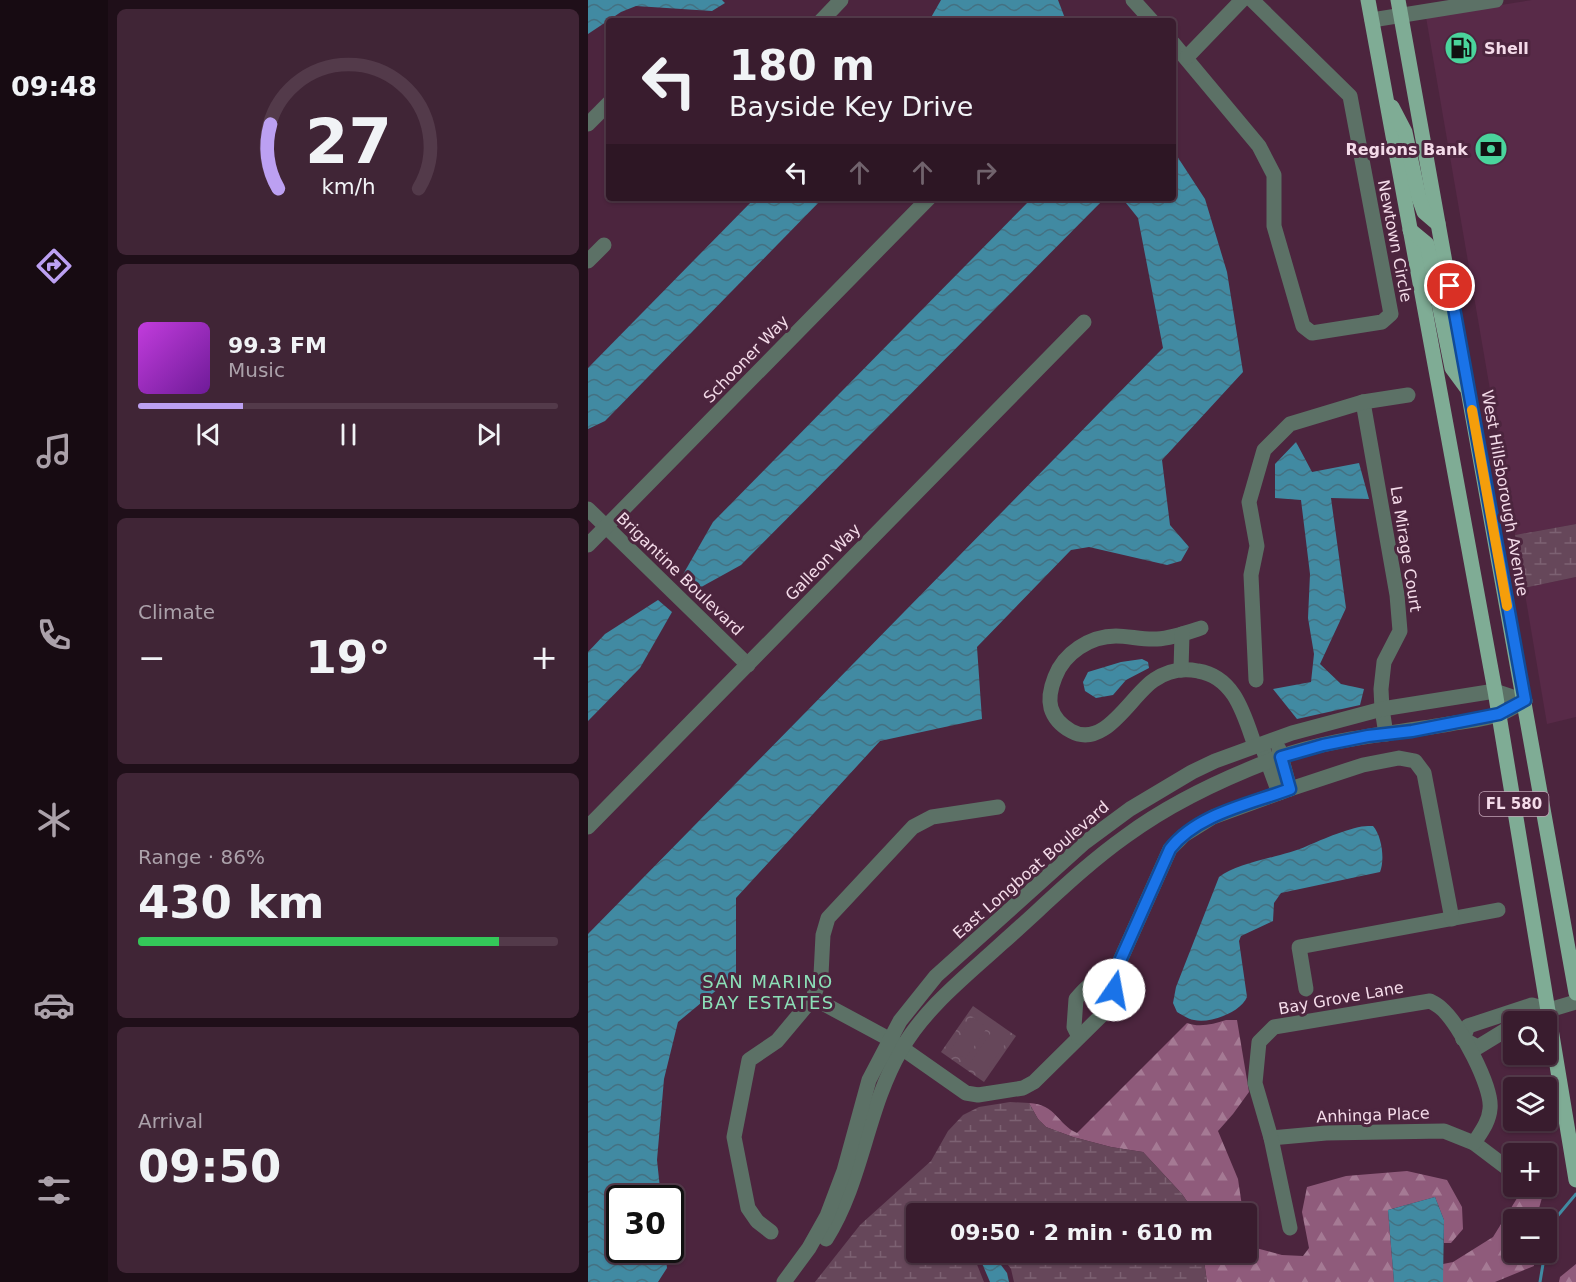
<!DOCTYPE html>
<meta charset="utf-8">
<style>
body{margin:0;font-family:"DejaVu Sans",sans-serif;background:#402536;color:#f1f3f6;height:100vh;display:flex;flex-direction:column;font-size:22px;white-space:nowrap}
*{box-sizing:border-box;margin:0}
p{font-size:20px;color:#aba1aa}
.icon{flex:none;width:33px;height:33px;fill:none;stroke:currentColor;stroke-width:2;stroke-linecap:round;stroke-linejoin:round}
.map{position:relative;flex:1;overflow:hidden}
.side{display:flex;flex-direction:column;gap:9px;padding:9px;background:#1f0f19;width:480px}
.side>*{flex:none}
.top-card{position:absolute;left:18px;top:18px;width:570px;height:183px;border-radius:6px;box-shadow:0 2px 4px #0004,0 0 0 2px #533a4a;background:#391c2e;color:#f1f3f6;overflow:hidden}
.controls{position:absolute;left:915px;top:1011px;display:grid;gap:12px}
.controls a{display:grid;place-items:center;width:54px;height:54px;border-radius:6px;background:#391c2e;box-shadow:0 2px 4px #0004,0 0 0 2px #533a4a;font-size:30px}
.speed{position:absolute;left:18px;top:1185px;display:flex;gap:12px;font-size:30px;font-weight:700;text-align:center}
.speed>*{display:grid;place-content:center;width:78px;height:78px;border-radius:50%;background:#391c2e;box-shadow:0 2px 4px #0004,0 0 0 2px #533a4a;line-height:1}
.speed .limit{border:3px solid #111;border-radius:9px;background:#fff;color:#111}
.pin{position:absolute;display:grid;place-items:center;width:51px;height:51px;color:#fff;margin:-26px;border:3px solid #fff;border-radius:50%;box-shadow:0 2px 6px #0007}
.me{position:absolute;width:66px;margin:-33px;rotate:12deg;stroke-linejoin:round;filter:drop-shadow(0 0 4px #0008)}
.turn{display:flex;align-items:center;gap:21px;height:126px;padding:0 24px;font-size:27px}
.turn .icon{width:78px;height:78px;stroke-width:2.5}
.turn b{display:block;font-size:42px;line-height:51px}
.lanes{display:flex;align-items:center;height:57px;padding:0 24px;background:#0003;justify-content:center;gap:30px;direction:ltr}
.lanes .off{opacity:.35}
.big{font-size:45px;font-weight:700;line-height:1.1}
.side .widget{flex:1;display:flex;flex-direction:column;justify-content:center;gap:9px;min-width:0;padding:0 21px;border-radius:9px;background:#402536}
.side .dial{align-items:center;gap:0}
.dial svg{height:156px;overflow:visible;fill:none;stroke:#533a4a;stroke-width:7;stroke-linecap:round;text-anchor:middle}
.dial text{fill:#f1f3f6;stroke:none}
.song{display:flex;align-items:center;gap:18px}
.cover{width:72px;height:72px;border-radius:9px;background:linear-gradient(135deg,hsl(290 70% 55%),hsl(280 70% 35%))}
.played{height:6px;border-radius:3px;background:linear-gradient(90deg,#bca0f2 25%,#533a4a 25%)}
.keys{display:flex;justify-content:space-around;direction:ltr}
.heat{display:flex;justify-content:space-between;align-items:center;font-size:33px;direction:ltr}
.charge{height:9px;border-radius:4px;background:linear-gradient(90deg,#34c759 86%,#533a4a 0)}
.trip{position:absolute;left:318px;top:1203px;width:351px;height:60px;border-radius:6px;background:#391c2e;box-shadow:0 2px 4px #0004,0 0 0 2px #533a4a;font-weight:700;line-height:60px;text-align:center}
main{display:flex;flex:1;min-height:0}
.tabs{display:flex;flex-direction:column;width:108px;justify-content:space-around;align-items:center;background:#170b12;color:#aba1aa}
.tabs .icon{width:42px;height:42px}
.tabs .selected{color:#bca0f2}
.tabs b{font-size:27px;color:#f1f3f6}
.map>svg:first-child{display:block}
.built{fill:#582a48}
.forest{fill:url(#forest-firs)}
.wetland{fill:url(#wetland-marsh)}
.park{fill:url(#park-crowns)}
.pitch{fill:#66475a}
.water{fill:url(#water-waves)}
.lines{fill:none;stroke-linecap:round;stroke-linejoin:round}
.stream{stroke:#418aa2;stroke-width:3}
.minor{stroke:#5c7166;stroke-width:15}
.major{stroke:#7fac95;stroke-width:15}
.route-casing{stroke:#114b97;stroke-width:15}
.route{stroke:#1a73e8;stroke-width:10}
.slow{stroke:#f59e0b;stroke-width:10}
.labels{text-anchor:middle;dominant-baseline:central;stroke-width:6;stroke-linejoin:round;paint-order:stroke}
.shield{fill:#4c253e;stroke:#c2a4b6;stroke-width:1.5}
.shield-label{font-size:15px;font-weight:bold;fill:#f4dbe9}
.poi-label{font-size:16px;font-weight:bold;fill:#f4dbe9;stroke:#4c253e;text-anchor:start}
.street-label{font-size:16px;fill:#f4dbe9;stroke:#4c253e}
.neighbourhood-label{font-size:18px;letter-spacing:1.5px;fill:#8ce0b8;stroke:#4c253e}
</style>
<main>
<nav class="tabs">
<b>09:48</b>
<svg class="icon selected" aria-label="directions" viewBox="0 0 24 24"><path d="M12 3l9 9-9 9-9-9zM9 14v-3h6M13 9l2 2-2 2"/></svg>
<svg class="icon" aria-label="music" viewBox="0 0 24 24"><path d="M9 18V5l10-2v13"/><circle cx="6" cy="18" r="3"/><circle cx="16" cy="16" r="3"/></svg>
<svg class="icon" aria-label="phone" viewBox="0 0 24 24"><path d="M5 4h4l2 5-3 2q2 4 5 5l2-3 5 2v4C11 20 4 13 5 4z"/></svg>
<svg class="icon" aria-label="climate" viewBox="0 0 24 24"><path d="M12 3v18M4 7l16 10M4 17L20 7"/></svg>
<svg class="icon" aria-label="car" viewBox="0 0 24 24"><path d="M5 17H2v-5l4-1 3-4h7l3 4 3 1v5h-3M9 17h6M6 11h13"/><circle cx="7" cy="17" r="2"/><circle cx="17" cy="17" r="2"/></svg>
<svg class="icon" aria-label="filters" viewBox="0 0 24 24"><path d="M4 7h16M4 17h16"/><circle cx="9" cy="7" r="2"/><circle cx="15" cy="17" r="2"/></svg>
</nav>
<section class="side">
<div class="widget dial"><svg viewBox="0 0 100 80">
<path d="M14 69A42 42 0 1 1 86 69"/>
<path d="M14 69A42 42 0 0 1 10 36" stroke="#bca0f2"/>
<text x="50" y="56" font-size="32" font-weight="700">27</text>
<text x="50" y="72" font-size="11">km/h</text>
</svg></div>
<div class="widget">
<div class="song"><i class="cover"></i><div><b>99.3 FM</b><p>Music</p></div></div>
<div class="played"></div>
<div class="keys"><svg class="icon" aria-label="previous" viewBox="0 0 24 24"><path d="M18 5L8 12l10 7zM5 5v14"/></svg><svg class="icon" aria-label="pause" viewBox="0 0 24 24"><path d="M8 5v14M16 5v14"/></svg><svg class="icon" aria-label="next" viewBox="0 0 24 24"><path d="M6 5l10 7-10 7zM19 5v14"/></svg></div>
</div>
<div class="widget"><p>Climate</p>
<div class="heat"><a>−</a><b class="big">19°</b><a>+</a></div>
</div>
<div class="widget"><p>Range · 86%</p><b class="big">430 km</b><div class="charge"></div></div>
<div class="widget"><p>Arrival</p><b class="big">09:50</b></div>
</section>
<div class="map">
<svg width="988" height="1282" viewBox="0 0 988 1282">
<defs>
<pattern id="forest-firs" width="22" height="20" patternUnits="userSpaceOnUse" patternTransform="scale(1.5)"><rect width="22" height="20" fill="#8f5b7b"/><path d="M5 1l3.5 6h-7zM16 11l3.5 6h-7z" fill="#a57a94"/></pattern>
<pattern id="wetland-marsh" width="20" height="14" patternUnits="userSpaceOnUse" patternTransform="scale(1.5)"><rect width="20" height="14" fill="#66475a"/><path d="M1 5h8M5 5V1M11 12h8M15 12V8" fill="none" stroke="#7c6172"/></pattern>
<pattern id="park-crowns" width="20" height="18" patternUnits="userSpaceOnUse" patternTransform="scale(1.5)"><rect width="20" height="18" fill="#66475a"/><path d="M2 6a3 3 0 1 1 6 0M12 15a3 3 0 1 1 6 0" fill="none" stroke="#7c6172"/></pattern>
<pattern id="water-waves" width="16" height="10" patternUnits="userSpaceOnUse" patternTransform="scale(1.5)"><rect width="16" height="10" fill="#418aa2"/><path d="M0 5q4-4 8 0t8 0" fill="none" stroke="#447182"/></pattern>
</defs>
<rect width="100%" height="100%" fill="#4c253e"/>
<g class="built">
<polygon points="944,0 988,0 988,524 927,535 838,17"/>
<polygon points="988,577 988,717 959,724 936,588"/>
</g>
<g class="forest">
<path d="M 638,1020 L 649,1020 L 661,1092 L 645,1114 L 630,1131 L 650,1179 L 655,1213 L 607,1213 L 594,1194 L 555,1152 L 523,1147 L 485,1137 L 458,1127 L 450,1119 L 441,1103 C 468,1104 470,1125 489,1133 L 599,1023 C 612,1028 625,1024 638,1020 Z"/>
<polygon points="819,1171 859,1180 874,1207 875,1229 863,1243 856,1243 856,1220 847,1197 800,1210 806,1282 619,1282 615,1253 658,1252 659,1231 664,1247 694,1255 715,1256 721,1248 714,1212 719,1187 758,1176"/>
<polygon points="936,1187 957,1187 948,1219 926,1220 926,1252 945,1253 946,1266 907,1282 855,1282 855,1264 865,1262 905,1237"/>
<polygon points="988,1264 988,1282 971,1282 972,1277"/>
</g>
<g class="wetland">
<polygon points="988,524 988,577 936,588 927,535"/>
<polygon points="422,1102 441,1103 450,1119 458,1127 485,1137 523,1147 555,1152 594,1194 607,1213 328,1214 328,1252 389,1253 388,1262 396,1282 227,1282 272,1225 343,1161 360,1131 375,1115 391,1107"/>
<polygon points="411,1253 615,1253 619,1282 426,1282 423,1269"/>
</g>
<polygon class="park" points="385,1006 428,1036 396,1082 353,1052"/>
<g class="pitch">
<polygon points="385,1017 399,1028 377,1059 363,1049"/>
<polygon points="404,1031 419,1041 397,1073 382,1063"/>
</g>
<g class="water">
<polygon points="0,0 134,0 137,3 124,11 48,6 33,12 0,34"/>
<polygon points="353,0 470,0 478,21 341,21"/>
<polygon points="585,150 617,199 639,272 655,372 574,460 582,525 601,547 593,561 579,565 501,547 483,550 389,647 394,719 292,741 148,898 148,974 90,1022 76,1079 69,1160 73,1198 32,1198 32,1250 77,1250 79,1268 70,1282 0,1282 0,934 575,348 550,218 534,198 585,198"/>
<polygon points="167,198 235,198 17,421 0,429 0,368"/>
<polygon points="444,198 517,198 153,565 106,591 93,578 125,522"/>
<polygon points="708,442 724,472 771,463 781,499 743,498 758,608 732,664 753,684 776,689 772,705 709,719 685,689 723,682 726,654 720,618 722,574 713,500 687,498 687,464"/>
<polygon points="70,600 84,612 52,668 0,721 0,652 17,634"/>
<polygon points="554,659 560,662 561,668 538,680 525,695 508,698 497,691 495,682 500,672 533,662"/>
<path d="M 780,826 L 785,826 C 794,836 797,860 792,872 L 693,893 L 686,903 L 685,921 L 653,936 L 651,941 L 659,997 C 653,1012 622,1024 606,1020 C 600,1019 594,1015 589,1012 L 585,1003 L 588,987 L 631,877 C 650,862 695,857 719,846 C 733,840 765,826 780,826 Z"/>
<polygon points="847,1197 856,1220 855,1282 806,1282 800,1210"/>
<polygon points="394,1253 404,1253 419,1273 421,1282 402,1282 393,1261"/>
</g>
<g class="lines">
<g class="stream">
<polyline points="958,1246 962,1225 988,1194"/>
<polyline points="952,1282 957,1252"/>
</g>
<g class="minor">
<polyline points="545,0 564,21"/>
<polyline points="784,20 908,0"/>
<polyline points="233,21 253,0"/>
<polyline points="585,43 671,146 686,175 686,226 715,326 724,333 794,322 803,314 762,96 664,0"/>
<polyline points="599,57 654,0"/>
<polyline points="0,124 21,103"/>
<polyline points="0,261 16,245"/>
<polyline points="775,402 809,595 812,631 796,662 793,689 794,709 798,734"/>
<polyline points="0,509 160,665"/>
<polyline points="0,545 341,198"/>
<path d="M 613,628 C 598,633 584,638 569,639 C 555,640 541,636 528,636 C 502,636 476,653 467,677 C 463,687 460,697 463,708 C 466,718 474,726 483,731 C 517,750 543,695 566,680 C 579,671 595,668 610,671 C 647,677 656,715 667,746"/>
<polyline points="593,670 594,634"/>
<polyline points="668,680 663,575 669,546 661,502 676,450 702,424 775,402 820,395"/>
<polyline points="691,749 702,789"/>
<polyline points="676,752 691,793"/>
<polyline points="0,827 496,322"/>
<polyline points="718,989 711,947 910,910"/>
<polyline points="225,998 301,1039 378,1093 390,1095 435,1088 446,1082 525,1004 527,972 582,849 596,835 625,817 702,789 775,765 811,758 827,761 836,773 864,919"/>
<polyline points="932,1022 948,1018 961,1010 988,1002"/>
<path d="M 491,1037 L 486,1027 L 488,999 C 499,986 509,976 527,976"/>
<polyline points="875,1039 880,1026 944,1005 961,1010"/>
<polyline points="875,1039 890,1047 926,1025"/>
<polyline points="683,1138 738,1133 856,1131 886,1143 923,1171"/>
<path d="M 702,1228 L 683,1138 L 667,1083 L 671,1042 L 686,1027 L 842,1001 C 846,1003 851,1006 854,1009 C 871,1024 905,1087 902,1109 C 901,1122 893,1132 886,1143"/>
<polyline points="183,1232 169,1221 160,1208 146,1137 161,1060 189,1041 225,998 233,975 235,935 240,918 325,827 344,817 410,807"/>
<path d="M 238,1239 C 275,1180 278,1110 313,1050 C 337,1008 377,977 413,944 C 454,908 493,868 538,836 C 584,802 636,778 689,758 C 744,738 803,734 861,724 C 877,721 896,720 912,714 C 920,711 929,705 937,701"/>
<polyline points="196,1282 221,1248 239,1216 256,1171 281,1080 312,1021 348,976 496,843 542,809 604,772 627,761 704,733 794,709 907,691 937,701"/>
</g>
<g class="major">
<polyline points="780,0 907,691 988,1180"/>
<polyline points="810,0 988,993"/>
<polyline points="804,107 817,132 831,198 836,212 850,224"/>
<polyline points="822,230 839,244 864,368 878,387"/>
</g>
</g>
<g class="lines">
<defs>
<path id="route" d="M 526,990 L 527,972 L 582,849 C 609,814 662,804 702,789 L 693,757 L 735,745 L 780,736 L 824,731 L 911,714 L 937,700 L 862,286"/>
</defs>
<use href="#route" class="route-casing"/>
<use href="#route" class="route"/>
<polyline class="slow" points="884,410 919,606"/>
</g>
<defs>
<symbol id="fuel-disc" viewBox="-11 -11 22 22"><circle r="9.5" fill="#4ad49c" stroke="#4c253e"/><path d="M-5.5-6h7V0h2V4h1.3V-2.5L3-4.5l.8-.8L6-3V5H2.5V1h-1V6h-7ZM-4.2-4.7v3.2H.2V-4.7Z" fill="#111"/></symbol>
<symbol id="bank-disc" viewBox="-11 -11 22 22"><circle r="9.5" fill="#4ad49c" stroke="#4c253e"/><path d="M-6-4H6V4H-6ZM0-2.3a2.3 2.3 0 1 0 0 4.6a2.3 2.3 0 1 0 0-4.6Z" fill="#111"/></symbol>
</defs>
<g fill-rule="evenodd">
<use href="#fuel-disc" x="854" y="29" width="38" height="38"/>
<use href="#bank-disc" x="884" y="130" width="38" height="38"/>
</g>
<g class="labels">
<rect class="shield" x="891.5" y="792" width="69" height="24" rx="4.5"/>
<g class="shield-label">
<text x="926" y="804">FL 580</text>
</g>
<g class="poi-label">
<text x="896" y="48">Shell</text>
<text x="880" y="149" text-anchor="end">Regions Bank</text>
</g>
<g class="street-label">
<text transform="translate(807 241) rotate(79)">Newtown Circle</text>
<text transform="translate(158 359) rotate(-46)">Schooner Way</text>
<text transform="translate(917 493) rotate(80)">West Hillsborough Avenue</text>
<text transform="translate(818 549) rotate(81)">La Mirage Court</text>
<text transform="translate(235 562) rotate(-46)">Galleon Way</text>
<text transform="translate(92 574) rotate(44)">Brigantine Boulevard</text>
<text transform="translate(443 870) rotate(-41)">East Longboat Boulevard</text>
<text transform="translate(753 998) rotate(-10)">Bay Grove Lane</text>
<text transform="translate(785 1115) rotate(-2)">Anhinga Place</text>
</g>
<g class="neighbourhood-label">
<text x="180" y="981">SAN MARINO<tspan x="180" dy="21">BAY ESTATES</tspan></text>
</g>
</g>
</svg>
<div class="controls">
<a><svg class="icon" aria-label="search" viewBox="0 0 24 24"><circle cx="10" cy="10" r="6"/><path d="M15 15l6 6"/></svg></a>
<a><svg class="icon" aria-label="layers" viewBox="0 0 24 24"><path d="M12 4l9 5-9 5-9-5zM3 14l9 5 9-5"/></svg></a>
<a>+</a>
<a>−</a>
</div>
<div class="speed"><div class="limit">30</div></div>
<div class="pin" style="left:862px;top:286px;background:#d93025"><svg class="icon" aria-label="arrive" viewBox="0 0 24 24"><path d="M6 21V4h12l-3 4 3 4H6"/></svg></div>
<svg class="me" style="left:526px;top:990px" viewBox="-20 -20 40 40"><circle r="19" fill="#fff"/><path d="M0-13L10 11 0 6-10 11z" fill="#1a73e8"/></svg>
<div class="trip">09:50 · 2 min · 610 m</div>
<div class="top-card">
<div class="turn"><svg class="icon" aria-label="left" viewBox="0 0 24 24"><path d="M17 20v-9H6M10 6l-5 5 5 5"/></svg><div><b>180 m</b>Bayside Key Drive</div></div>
<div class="lanes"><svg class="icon" aria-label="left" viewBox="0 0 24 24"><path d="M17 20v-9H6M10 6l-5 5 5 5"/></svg><svg class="icon off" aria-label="ahead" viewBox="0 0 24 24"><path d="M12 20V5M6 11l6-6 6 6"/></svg><svg class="icon off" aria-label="ahead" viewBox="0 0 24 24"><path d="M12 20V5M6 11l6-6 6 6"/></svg><svg class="icon off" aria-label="right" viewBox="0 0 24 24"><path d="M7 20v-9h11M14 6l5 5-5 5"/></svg></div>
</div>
</div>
</main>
